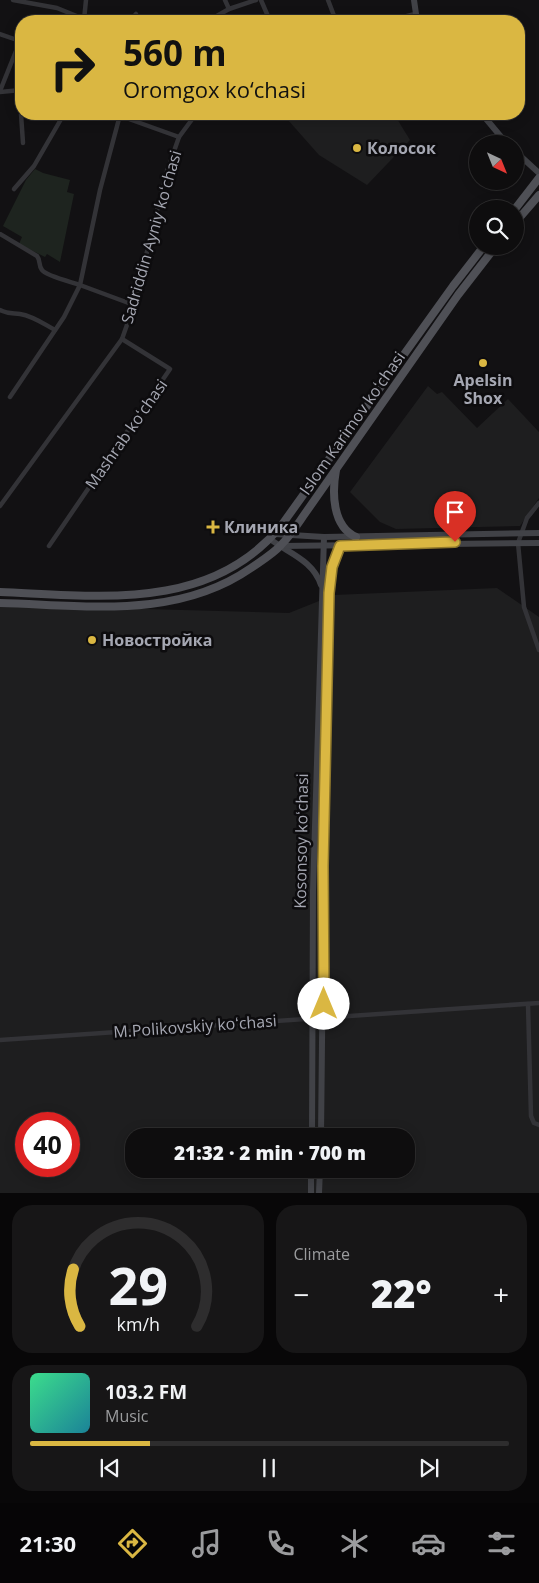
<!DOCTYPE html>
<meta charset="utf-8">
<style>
body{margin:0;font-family:"Open Sans",sans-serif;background:#171617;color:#f1f3f6;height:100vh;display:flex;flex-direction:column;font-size:19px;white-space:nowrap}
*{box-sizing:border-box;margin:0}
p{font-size:16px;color:#9b9c9e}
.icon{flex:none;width:28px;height:28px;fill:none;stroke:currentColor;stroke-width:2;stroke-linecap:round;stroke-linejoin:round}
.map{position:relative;height:1193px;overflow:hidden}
.details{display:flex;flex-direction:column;gap:12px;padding:12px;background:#080708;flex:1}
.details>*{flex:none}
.hud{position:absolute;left:15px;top:15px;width:510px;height:105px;border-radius:20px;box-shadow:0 2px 12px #0003,0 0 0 1px #2e2d2e;background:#dab742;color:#111;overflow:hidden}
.needle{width:32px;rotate:137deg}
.fabs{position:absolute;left:469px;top:135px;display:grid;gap:10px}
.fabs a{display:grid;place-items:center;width:55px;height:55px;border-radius:50%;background:#0e0d0e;box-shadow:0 2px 12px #0003,0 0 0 1px #2e2d2e;font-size:25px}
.speed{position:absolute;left:15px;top:1112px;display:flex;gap:10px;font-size:25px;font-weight:700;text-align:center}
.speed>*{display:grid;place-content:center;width:65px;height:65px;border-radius:50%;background:#0e0d0e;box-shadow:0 2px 12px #0003,0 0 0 1px #2e2d2e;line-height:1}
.speed .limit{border:8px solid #d22;background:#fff;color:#111}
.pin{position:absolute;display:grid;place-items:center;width:42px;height:42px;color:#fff;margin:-51px -21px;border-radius:50% 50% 50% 0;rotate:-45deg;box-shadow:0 0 5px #0007}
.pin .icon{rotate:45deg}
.me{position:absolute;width:55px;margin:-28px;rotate:0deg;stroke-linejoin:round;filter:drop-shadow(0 0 4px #0008)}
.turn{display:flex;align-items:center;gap:18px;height:105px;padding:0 25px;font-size:22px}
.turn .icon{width:65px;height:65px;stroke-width:2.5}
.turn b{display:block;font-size:35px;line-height:42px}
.big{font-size:38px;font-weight:800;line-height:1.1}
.details .widget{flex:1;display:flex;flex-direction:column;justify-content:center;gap:8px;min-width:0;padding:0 18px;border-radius:20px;background:#171617}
.details .dial{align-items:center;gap:0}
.dial svg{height:130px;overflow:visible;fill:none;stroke:#2e2d2e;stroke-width:7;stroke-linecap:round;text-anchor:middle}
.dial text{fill:#f1f3f6;stroke:none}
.song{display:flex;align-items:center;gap:15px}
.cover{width:60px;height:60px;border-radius:8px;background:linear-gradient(135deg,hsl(150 70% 55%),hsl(190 70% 35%))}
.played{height:5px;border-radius:2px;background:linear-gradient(90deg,#dab742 25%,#2e2d2e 25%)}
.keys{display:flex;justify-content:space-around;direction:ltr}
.heat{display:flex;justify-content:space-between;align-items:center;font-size:28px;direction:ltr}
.details .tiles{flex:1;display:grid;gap:12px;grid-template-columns:1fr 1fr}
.widget:last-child{grid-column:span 2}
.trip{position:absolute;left:125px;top:1128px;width:290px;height:50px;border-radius:20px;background:#0e0d0e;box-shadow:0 2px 12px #0003,0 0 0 1px #2e2d2e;font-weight:800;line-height:50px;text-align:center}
.menu{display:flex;height:80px;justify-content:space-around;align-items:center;background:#060506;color:#9b9c9e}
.menu .icon{width:35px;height:35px}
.menu .current{color:#dab742}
.menu b{font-size:22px;color:#f1f3f6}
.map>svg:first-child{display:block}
.built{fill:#1e1e1f;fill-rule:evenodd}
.green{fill:#1e241f}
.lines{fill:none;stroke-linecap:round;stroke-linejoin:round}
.street{stroke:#333337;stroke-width:4.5}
.secondary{stroke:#414247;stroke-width:6}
.primary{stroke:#4f5056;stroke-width:8}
.route-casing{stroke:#8e772b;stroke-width:12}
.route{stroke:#dab742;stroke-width:9}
.poi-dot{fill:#dab742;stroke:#0d0c0e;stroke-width:2}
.labels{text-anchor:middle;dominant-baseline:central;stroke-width:5;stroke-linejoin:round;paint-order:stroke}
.poi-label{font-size:16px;font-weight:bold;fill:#a5a7b2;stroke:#0d0c0e;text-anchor:start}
.street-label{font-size:16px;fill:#a5a7b2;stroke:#0d0c0e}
</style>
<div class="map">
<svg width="539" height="1193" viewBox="0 0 539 1193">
<rect width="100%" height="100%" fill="#121113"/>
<g class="built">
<polygon points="307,114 394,114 410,140 367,185 319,155 288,120"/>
<polygon points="428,386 437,394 442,392 477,428 508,399 539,432 539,498 520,526 396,529 380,522 350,492"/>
<path d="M 497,588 L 539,617 L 539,1193 L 0,1193 L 0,605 L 289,613 L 334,595 ZM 26,1124 L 69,1124 L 69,1166 L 26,1166 ZM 134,1136 L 406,1136 L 406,1169 L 134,1169 Z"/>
</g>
<polygon class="green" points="35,169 43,173 70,180 67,192 74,194 60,262 47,254 45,257 19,244 22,237 3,226 26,180"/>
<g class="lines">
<g class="street">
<polyline points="13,0 57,8 84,19"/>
<polyline points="225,0 229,9"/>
<polyline points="261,0 270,21"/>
<polyline points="328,0 336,21"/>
<polyline points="84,20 86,0"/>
<polyline points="130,21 136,14"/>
<polyline points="208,21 229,9 256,0"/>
<polyline points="387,21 415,14"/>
<polyline points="0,34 20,41 0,91"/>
<polyline points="21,90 21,108"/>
<polyline points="0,92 21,90"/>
<polyline points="21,114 23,143"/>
<polyline points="115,114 179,137"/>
<polyline points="120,115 100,190 80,285 134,305"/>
<polyline points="14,189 34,166 64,114"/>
<path d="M 0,234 L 37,256 C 41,261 38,265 42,270 C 46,276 72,282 80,285 L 64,317 L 10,397"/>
<path d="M 0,310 C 8,314 13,313 20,314 C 33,316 44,324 55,330"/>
<polyline points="539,503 527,518 518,543 524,607 539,650"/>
<polyline points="0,506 122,339 134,305 166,174 179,137 196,114"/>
<polyline points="49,546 170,369 122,339"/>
<polyline points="528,1004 531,1116 534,1123 539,1125"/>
<polyline points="0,1040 539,1003"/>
</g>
<g class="secondary">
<polyline points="414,0 417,21"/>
<polyline points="482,114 507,144"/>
<polyline points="515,151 539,173"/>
<polyline points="275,534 324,537 539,533"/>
<path d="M 270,539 C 288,553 313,560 321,585"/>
<polyline points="281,546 539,543"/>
<polyline points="312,1136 313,891 324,537"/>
<polyline points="321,1136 326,671 330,576 340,546"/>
<polyline points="311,1193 311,1169"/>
<polyline points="319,1193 320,1169"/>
</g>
<g class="primary">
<polyline points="515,209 539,178"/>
<polyline points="515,223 539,195"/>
<path d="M 336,470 C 332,492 332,526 356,537"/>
<path d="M 0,592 C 99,596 210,612 281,526 L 453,286 L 484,246"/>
<path d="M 0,603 C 86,605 176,620 251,568 C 261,561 273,554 281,545 C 290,536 297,525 304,515 L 458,295 L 496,246"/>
</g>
</g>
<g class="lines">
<defs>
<polyline id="route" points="324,1004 323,866 329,593 332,567 340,546 455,542"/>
</defs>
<use href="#route" class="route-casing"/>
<use href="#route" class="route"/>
</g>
<g class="poi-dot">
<circle cx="357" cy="148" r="5"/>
<circle cx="483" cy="363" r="5"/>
<path d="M210.5 519.5h5v5h5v5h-5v5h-5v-5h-5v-5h5z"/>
<circle cx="92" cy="640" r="5"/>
</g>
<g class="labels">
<g class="poi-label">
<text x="367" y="148">Колосок</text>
<text x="483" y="380" text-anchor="middle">Apelsin<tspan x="483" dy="18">Shox</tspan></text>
<text x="224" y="527">Клиника</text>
<text x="102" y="640">Новостройка</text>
</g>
<g class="street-label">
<text transform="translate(151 237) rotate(-74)">Sadriddin Ayniy koʻchasi</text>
<text transform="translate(352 423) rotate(-55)">Islom Karimov koʻchasi</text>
<text transform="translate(126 434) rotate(-55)">Mashrab koʻchasi</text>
<text transform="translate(301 841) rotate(-89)">Kosonsoy koʻchasi</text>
<text transform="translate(195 1026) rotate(-4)">M.Polikovskiy koʻchasi</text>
</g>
</g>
</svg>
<div class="fabs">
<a><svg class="needle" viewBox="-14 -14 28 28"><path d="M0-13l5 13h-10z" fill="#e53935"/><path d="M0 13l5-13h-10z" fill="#9b9c9e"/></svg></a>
<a><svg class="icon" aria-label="search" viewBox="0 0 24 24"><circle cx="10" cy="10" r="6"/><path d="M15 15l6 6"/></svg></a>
</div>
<div class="speed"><div class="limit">40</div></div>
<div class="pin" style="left:455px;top:542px;background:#d93025"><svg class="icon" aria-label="arrive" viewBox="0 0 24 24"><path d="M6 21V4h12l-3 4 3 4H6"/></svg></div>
<svg class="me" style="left:324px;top:1004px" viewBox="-20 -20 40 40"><circle r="19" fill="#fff"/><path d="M0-13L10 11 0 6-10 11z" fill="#dab742"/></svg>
<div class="trip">21:32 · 2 min · 700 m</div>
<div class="hud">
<div class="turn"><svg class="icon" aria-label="right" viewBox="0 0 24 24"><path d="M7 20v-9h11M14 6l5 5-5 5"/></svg><div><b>560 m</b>Oromgox ko‘chasi</div></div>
</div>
</div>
<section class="details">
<div class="tiles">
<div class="widget dial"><svg viewBox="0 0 100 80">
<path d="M14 69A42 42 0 1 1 86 69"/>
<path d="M14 69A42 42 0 0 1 10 34" stroke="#dab742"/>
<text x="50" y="56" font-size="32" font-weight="700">29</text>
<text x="50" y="72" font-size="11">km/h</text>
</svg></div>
<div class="widget"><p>Climate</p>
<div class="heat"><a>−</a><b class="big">22°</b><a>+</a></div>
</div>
<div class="widget">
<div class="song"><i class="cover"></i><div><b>103.2 FM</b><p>Music</p></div></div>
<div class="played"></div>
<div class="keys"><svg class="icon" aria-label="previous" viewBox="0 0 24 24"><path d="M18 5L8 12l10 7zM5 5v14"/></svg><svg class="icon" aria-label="pause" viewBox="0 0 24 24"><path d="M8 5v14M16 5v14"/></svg><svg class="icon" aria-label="next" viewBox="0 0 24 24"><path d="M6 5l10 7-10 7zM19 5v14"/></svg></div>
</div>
</div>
</section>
<nav class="menu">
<b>21:30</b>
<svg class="icon current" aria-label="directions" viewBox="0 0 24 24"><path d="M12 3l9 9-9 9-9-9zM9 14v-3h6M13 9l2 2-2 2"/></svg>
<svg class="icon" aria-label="music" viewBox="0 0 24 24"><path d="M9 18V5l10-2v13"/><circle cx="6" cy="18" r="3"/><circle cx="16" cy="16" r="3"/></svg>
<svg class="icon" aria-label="phone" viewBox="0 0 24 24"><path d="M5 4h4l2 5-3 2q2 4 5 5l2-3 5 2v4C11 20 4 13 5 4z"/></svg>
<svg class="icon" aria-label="climate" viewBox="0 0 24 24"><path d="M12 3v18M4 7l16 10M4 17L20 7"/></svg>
<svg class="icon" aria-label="car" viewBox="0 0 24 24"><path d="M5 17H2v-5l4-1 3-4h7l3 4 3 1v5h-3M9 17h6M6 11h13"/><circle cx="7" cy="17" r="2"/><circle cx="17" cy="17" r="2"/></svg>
<svg class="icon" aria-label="filters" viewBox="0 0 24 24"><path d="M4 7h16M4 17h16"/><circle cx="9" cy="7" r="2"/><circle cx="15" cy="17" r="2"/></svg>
</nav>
